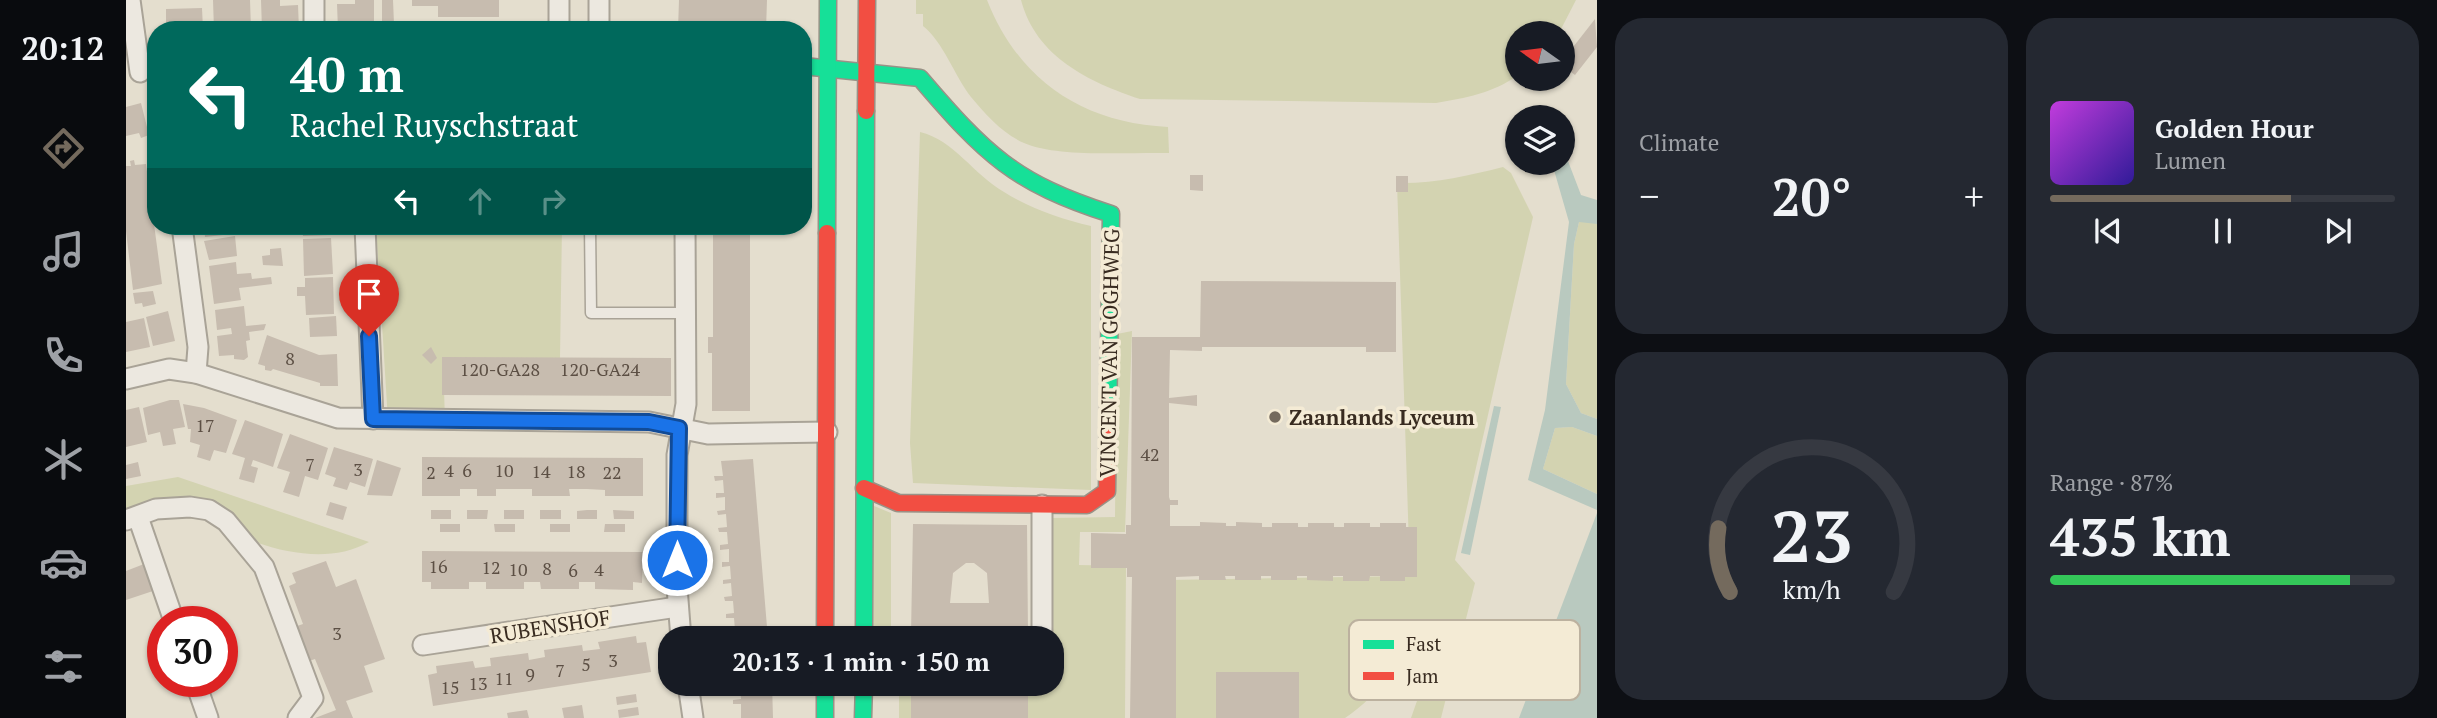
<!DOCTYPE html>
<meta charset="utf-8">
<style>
body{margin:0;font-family:"PT Serif",serif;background:#242831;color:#f1f3f6;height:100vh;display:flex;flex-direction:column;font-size:26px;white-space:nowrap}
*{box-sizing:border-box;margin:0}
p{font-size:23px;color:#9ea1a6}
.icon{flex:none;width:38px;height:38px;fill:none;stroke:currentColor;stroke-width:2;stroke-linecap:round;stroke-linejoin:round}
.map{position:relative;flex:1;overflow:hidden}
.panel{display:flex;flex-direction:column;gap:18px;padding:18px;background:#0d0f14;width:840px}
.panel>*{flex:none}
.banner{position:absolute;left:21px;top:21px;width:665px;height:214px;border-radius:28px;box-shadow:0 2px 5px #0004;background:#00695c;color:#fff;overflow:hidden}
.needle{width:46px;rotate:284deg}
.fabs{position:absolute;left:1379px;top:21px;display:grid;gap:14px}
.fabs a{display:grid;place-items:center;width:70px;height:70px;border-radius:50%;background:#171b24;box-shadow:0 2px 5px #0004;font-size:35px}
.speed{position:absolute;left:21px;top:606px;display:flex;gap:14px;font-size:35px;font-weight:700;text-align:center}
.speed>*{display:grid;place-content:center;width:91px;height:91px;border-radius:50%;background:#171b24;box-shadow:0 2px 5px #0004;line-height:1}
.speed .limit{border:10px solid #d22;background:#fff;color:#111}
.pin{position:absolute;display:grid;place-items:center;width:60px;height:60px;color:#fff;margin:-72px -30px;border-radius:50% 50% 50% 0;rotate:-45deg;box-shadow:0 0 7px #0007}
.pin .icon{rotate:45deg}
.me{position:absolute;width:77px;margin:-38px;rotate:0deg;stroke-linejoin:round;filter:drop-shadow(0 0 5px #0008)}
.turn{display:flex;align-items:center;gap:24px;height:147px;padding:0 28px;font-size:32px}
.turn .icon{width:91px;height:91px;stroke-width:2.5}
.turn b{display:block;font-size:49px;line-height:60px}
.lanes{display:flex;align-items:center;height:66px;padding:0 28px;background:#0003;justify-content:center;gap:35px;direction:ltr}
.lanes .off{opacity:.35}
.big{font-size:52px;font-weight:600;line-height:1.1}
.panel .widget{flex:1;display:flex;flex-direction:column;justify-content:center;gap:10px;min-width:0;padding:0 24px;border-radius:28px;background:#242831}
.panel .dial{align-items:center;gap:0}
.dial svg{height:182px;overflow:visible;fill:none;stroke:#363941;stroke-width:7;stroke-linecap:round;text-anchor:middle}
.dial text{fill:#f1f3f6;stroke:none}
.song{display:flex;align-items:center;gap:21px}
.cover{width:84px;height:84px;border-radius:10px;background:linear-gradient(135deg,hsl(290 70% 55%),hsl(250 70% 35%))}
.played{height:7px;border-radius:4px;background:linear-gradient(90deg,#746a5d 70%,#363941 70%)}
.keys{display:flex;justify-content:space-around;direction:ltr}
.heat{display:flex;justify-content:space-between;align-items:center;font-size:38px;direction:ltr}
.charge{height:10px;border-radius:5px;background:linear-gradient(90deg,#34c759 87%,#363941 0)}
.panel .tiles{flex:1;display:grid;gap:18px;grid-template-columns:repeat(2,1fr)}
.trip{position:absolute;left:532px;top:626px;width:406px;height:70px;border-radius:28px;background:#171b24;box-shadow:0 2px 5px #0004;font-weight:600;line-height:70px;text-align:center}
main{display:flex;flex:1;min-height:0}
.menu{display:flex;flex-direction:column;width:126px;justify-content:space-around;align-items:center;background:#090b0e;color:#9ea1a6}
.menu .icon{width:49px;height:49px}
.menu .selected{color:#746a5d}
.menu b{font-size:32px;color:#f1f3f6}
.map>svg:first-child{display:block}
.green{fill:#d3d3b1}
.water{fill:#b9c9bf}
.building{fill:#c7bcaf;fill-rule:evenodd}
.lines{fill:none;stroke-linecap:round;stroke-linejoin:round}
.lane-casing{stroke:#a9a397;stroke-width:13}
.street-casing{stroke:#a9a397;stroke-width:23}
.fast-casing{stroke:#999287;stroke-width:19}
.jam-casing{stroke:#999287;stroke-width:19}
.lane{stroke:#ece8e0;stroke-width:10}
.street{stroke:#ece8e0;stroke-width:19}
.fast{stroke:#16e098;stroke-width:16}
.jam{stroke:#f24e42;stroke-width:16}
.route-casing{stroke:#114b97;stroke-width:18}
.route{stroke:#1a73e8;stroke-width:12}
.poi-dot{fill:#746a5d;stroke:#f4ebd5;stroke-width:2.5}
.labels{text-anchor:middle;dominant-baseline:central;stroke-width:7;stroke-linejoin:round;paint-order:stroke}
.number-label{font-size:18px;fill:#5c4f44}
.street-label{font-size:21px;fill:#382b20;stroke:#f4ebd5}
.poi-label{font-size:21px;font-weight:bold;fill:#382b20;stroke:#f4ebd5;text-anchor:start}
.key{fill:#f4ebd5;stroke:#bcb19f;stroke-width:2}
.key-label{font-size:19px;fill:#382b20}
</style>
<main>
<nav class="menu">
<b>20:12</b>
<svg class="icon selected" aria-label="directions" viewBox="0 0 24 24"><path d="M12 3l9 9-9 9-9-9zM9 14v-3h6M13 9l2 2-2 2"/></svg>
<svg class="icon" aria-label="music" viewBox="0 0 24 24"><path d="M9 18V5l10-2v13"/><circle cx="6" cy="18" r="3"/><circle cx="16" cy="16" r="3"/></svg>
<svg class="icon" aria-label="phone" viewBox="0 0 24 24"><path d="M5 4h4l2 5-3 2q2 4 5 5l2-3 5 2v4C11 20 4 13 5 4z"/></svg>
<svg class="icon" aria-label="climate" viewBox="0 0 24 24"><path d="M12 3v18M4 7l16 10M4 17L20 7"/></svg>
<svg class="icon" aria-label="car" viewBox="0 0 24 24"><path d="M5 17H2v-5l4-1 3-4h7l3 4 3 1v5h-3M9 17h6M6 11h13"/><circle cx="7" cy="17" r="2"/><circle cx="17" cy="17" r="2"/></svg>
<svg class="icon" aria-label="filters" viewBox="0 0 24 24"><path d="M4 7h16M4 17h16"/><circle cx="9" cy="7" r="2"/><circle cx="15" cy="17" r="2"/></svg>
</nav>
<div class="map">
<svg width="1471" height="718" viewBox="0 0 1471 718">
<rect width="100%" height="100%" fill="#e4dece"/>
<g class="green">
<path d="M 790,0 L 861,0 C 893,81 957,123 1042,127 L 1043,153 C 1003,152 932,158 898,143 C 877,134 859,114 845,97 C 828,75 818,43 797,26 L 797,14 L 790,14 Z"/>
<path d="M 895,0 L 1450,0 L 1433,33 L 1391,33 L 1391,76 C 1366,93 1340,98 1310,103 L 1014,99 C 963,82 910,57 895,0 Z"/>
<path d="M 794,132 C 828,140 848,175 878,192 C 905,209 935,219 965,226 L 965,490 L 787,483 L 784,443 Z"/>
<path d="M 1377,167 L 1385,173 L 1407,217 L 1329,560 L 1349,583 L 1315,718 L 1285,718 L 1317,627 L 1299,621 C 1282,658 1252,696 1219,718 L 1039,718 L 1043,580 L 1284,576 L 1271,183 C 1307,184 1341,176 1377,167 Z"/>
<polygon points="1465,221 1471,224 1471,419 1455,413 1440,384 1448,244 1453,222"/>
<polygon points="250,226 436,226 434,358 317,360 319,420 262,421"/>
<polygon points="1006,331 999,532 954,532 953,565 1000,566 999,718 773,718 773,688 926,688 927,518 989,517 991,334"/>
<polygon points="1446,427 1471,436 1471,494 1417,469 1429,428"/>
<path d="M 52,477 L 243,542 C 209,561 167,555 132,543 C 110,536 94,521 71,519 C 48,516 23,520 0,521 L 0,486 Z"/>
<polygon points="748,506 765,513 765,639 748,639"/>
</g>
<g class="water">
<polygon points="1437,148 1455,195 1471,200 1471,224 1453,222 1448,244 1440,384 1455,413 1471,419 1471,436 1446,427 1429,428 1417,469 1471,494 1471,510 1402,480 1419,410 1443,222 1426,163 1437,163"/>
<polygon points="1368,406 1375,407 1344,555 1335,553"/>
<polygon points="1471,513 1471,718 1393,718"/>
</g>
<g class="building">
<polygon points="87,0 124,0 125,30 88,30"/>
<polygon points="135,0 154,0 154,6 172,5 173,30 136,30"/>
<polygon points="229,0 248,0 248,30 212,30 211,4 229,4"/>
<polygon points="256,0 267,0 268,24 256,24"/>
<polygon points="286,0 373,0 373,17 312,17 312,6 286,6"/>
<polygon points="553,0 641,0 640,30 552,30"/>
<polygon points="76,8 77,30 40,30 40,9"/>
<polygon points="1469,19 1471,47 1449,75 1437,66 1437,60"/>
<polygon points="15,103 23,135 15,138 13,133 0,136 0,107"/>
<polygon points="8,160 9,165 20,164 36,284 7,290 0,231 0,166 5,166 4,161"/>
<polygon points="1064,175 1077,175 1077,191 1064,190"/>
<rect x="1270" y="176" width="12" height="16"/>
<polygon points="78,226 105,226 106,234 79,237"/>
<polygon points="176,226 206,226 206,231 205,235 177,236"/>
<polygon points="587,226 624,226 624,411 586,411 586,353 582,353 582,337 587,337"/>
<polygon points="109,236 111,256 83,260 78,241"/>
<polygon points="205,238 207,274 178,276 177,239"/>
<polygon points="155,248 157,266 137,265 136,256 144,255 144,249"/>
<polygon points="110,262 111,274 125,273 126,279 145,277 146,284 113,288 115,300 88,304 83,266"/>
<polygon points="207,277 208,314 180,315 179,296 171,296 171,287 179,287 179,278"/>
<polygon points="1075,281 1270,282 1270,352 1240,352 1240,347 1076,347 1076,351 1044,350 1043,398 1071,395 1071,406 1043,403 1043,497 1044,500 1052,500 1052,505 1044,505 1044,526 1074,526 1074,522 1100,523 1100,526 1110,526 1110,522 1136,523 1136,527 1146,527 1146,523 1172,523 1172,527 1182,527 1182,523 1208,523 1208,527 1218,527 1218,523 1244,523 1244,527 1254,527 1254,523 1280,523 1280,527 1291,527 1291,577 1279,577 1279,581 1254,581 1254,576 1244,576 1243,581 1217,581 1217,576 1207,576 1207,581 1181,580 1181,576 1171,576 1171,580 1145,580 1145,576 1135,576 1135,580 1109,580 1109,576 1099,576 1100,580 1073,580 1073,576 1050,577 1050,718 1004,718 1006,577 1001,577 1001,568 965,568 965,533 1000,534 1000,525 1005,525 1006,337 1074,337"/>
<polygon points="27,291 30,304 17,307 16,303 9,304 7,293"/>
<polygon points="118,306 120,326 140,324 138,330 123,332 124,340 120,341 122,357 118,360 108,359 108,355 93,356 91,336 106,334 105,328 91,330 89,310"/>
<polygon points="42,311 49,341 27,346 20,317"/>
<polygon points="210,316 211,336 184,337 183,318"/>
<polygon points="18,318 24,347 0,352 0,322"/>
<polygon points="141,335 193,355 211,354 212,386 194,386 194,383 147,369 145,371 139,370 139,366 132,364"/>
<polygon points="305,347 311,358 305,364 296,355"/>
<polygon points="316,357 545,358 545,396 316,395"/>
<polygon points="44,400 53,400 59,427 47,429 50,444 37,446 34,432 22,435 17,408"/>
<polygon points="57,404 78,408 111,420 100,453 88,450 84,461 71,457 74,445 64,442 65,429 62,429"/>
<polygon points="13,407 21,442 0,447 0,410"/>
<polygon points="119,420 157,434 147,467 127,460 125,466 132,468 128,483 113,479 119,458 106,454"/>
<polygon points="164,434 202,448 192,480 179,476 173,497 157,492 164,472 151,468"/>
<polygon points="208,447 247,459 239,487 224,482 221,490 207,486 210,478 199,474"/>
<polygon points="296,457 517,458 517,496 479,496 479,490 461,489 443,489 444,496 406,496 406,489 370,489 370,496 351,496 351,489 334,489 334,496 296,496"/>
<polygon points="627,459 642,639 610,639 610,635 601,636 601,631 609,630 608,618 600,618 600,614 608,613 607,601 599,601 598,597 606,596 605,583 597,584 597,580 605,579 604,566 596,567 596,562 603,562 603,549 594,550 594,545 602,544 601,532 593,532 592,528 601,527 600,514 592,515 591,511 599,510 599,497 590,498 590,493 598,493 597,480 589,481 588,476 597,476 595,461"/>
<polygon points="251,460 275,468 266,496 241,495"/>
<polygon points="12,462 15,476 0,479 0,465"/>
<polygon points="204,502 221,507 217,520 200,515"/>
<rect x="305" y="510" width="20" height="9"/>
<polygon points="341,510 362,510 361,519 341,519"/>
<rect x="378" y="510" width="20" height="9"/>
<rect x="414" y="510" width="21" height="9"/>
<polygon points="461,510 471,510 471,519 451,519 451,511"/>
<polygon points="487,510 508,511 508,519 488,519"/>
<rect x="314" y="524" width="20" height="8"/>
<polygon points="368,524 389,524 389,532 369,532"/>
<rect x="424" y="524" width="20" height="8"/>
<polygon points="479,524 499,524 499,532 478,532"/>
<path d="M 787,524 L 901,525 L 902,635 L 785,634 ZM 840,563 L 848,563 L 861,573 L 863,603 L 824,603 L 827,573 Z"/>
<polygon points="296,551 517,552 516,583 507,582 507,590 469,589 469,582 453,582 453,589 415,589 414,582 398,582 398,589 360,589 360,582 343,582 343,589 305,589 305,582 296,582"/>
<polygon points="200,561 210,587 230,579 259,659 238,666 247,692 220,701 227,718 189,718 210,710 189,659 183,661 171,626 177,624 163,586 170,583 166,573"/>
<polygon points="18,564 27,591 0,600 0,571"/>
<polygon points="510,636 511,643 520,642 525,672 307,706 302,675 311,673 310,666 347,661 349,668 365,666 364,658 402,653 403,660 419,657 418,650 456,645 457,651 474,649 472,642"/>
<rect x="1090" y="672" width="83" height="46"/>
<polygon points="605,684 646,684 647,718 615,718 615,704 607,704 607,700 615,699 614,687 606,687"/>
<polygon points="510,694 511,702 491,705 490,697"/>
<polygon points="785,694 902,695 902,718 785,718"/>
<polygon points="456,705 458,718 438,718 436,708"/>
<polygon points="512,707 513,715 493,718 492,710"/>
<polygon points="401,710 403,718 382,718 381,713"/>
</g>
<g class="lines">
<defs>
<polyline id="lane" points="464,226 465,313 559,313"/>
<g id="street">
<polyline points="4,0 14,72"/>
<polyline points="188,0 188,30"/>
<polyline points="433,30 433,0"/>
<polyline points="473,30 473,0"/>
<polyline points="56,226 72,347 70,373"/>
<polyline points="239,226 247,419"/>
<polyline points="0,379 43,369 70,373 212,418 523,422 582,434 701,432"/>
<polyline points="12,517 48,621"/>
<polyline points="0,520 30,509 64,507 83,510 100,521 138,567 187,698 172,718"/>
<polyline points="555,639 551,587 551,455 560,404 559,226"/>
<polyline points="916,639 916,505"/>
<polyline points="297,645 551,607"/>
<polyline points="69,681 82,718"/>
<polyline points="562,684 567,718"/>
</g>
<g id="fast">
<path d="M 677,66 L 794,78 C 859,154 888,183 985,214 L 982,427"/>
<polyline points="701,233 702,0"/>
<polyline points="738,639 740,111"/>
<polyline points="699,684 699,718"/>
<polyline points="737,718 738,684"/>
</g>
<g id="jam">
<polyline points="740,111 741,0"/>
<polyline points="738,488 772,503 961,505 981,491 982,427"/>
<polyline points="699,639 701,233"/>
</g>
</defs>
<use href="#lane" class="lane-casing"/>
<use href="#street" class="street-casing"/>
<use href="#fast" class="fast-casing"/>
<use href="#jam" class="jam-casing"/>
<use href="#lane" class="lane"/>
<use href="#street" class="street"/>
<use href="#fast" class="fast"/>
<use href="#jam" class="jam"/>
</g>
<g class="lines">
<defs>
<polyline id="route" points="243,336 247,419 523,422 553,428 551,560"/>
</defs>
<use href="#route" class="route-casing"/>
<use href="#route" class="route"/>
</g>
<circle class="poi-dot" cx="1149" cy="417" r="7"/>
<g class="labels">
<g class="number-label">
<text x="164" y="358">8</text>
<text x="374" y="369">120-GA28</text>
<text x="474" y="369">120-GA24</text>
<text x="79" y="425">17</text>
<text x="1024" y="454">42</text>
<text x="184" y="464">7</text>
<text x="232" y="469">3</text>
<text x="323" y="470">4</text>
<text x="341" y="470">6</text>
<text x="378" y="470">10</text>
<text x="415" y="471">14</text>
<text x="450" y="471">18</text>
<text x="305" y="472">2</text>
<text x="486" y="472">22</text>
<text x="312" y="566">16</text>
<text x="365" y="567">12</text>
<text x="421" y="568">8</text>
<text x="392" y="569">10</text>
<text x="473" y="569">4</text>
<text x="447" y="570">6</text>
<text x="211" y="633">3</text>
<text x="487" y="660">3</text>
<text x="460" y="664">5</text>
<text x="434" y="670">7</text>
<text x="404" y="674">9</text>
<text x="378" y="678">11</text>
<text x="352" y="683">13</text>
<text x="324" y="687">15</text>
</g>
<g class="street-label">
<text transform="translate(983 353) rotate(-89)">VINCENT VAN GOGHWEG</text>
<text transform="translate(424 626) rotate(-9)">RUBENSHOF</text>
</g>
<g class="poi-label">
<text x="1163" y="417">Zaanlands Lyceum</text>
</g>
</g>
<rect x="1223" y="620" width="231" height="80" rx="10" class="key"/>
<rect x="1237" y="640" width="31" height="9" fill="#16e098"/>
<rect x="1237" y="672" width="31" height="8" fill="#f24e42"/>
<g class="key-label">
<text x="1280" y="651">Fast</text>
<text x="1280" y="683">Jam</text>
</g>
</svg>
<div class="fabs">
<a><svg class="needle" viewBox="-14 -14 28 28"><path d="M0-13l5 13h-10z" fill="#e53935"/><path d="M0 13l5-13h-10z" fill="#9ea1a6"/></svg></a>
<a><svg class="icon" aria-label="layers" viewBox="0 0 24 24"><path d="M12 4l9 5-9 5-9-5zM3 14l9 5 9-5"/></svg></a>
</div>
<div class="speed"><div class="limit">30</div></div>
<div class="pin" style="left:243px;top:336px;background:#d93025"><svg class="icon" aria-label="arrive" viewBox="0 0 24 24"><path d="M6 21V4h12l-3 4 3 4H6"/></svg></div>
<svg class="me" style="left:551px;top:560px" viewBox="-20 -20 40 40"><circle r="17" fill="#1a73e8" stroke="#fff" stroke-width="3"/><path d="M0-11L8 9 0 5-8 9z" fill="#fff"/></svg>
<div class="trip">20:13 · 1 min · 150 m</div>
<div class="banner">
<div class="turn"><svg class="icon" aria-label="left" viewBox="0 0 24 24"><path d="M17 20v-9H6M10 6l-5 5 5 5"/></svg><div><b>40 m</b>Rachel Ruyschstraat</div></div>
<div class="lanes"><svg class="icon" aria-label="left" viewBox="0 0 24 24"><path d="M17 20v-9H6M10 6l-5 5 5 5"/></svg><svg class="icon off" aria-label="ahead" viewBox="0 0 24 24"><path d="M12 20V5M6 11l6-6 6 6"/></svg><svg class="icon off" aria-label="right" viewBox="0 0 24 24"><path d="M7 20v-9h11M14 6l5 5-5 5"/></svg></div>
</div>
</div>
<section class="panel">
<div class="tiles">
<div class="widget"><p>Climate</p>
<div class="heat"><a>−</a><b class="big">20°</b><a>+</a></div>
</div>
<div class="widget">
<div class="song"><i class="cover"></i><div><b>Golden Hour</b><p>Lumen</p></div></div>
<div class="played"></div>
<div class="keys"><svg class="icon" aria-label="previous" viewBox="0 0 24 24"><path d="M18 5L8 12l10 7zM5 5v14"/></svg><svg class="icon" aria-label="pause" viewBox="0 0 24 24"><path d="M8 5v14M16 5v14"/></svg><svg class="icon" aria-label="next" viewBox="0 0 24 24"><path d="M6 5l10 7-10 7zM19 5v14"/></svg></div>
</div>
<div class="widget dial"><svg viewBox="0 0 100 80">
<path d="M14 69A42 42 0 1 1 86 69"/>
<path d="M14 69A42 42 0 0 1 9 41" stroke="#746a5d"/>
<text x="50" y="56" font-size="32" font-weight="700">23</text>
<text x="50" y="72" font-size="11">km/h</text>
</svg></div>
<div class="widget"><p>Range · 87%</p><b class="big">435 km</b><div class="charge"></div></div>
</div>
</section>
</main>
